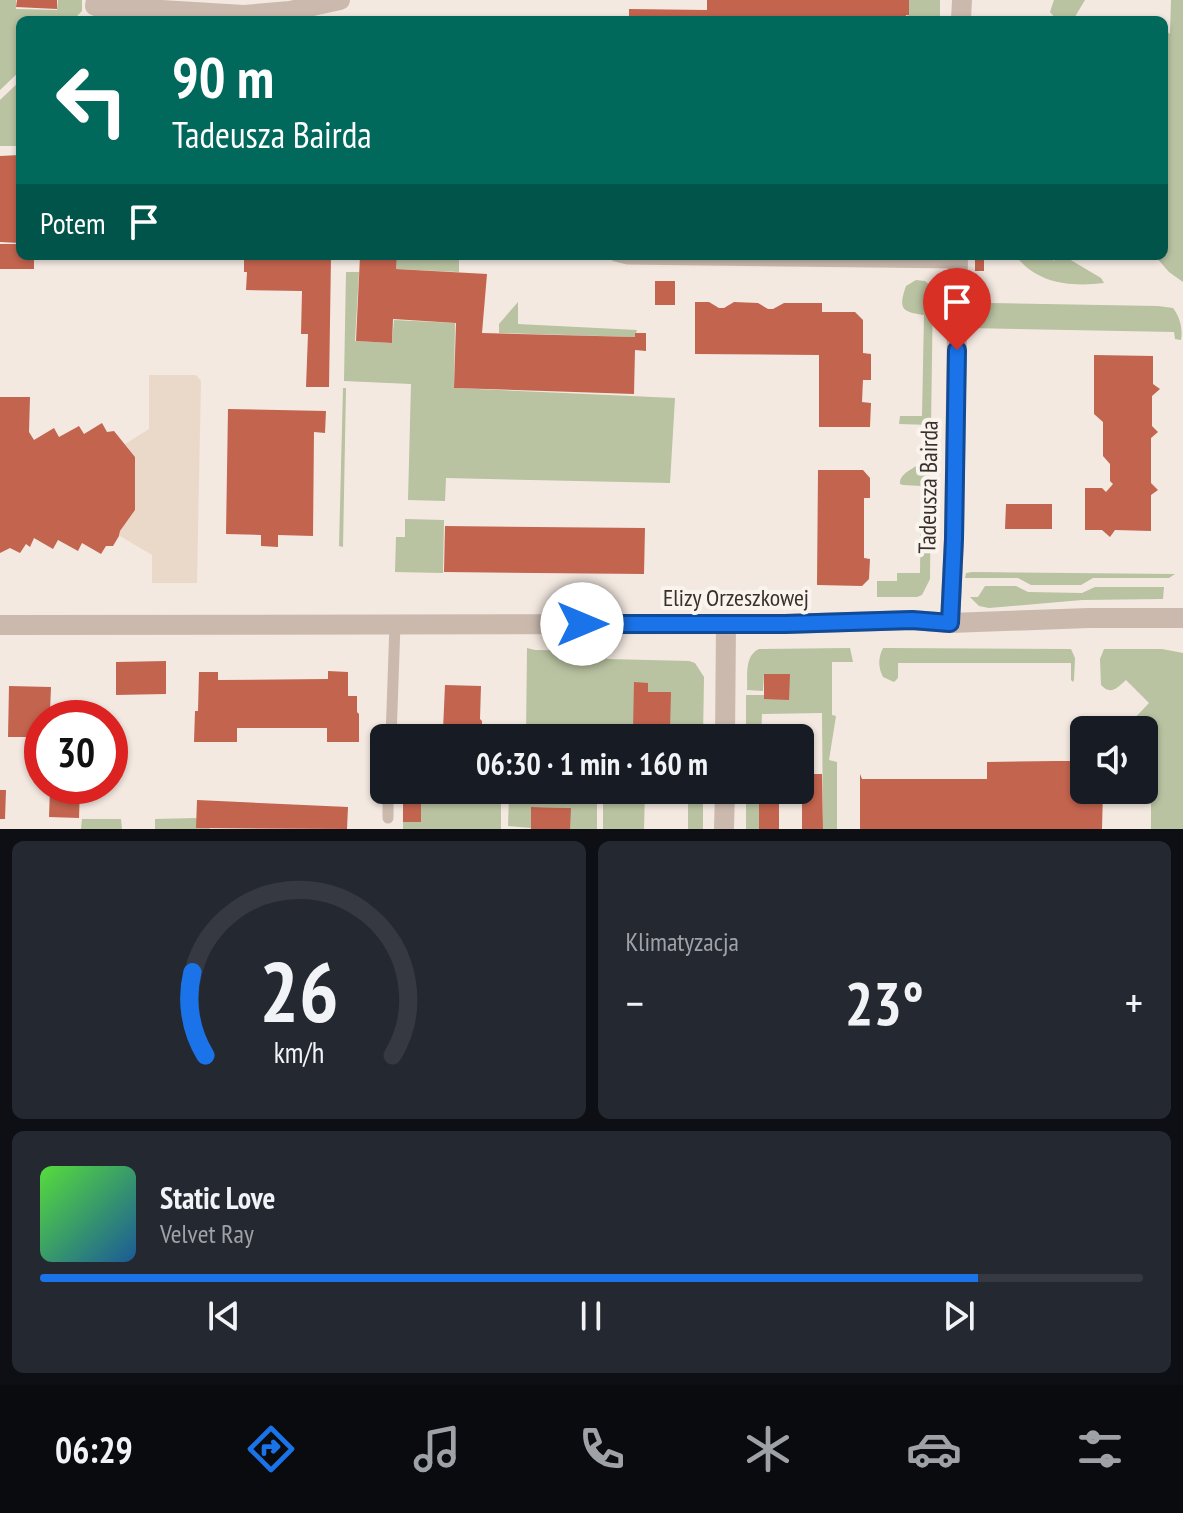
<!DOCTYPE html>
<html lang="pl">
<meta charset="utf-8">
<style>
body{margin:0;font-family:"PT Sans Narrow",sans-serif;background:#242831;color:#f1f3f6;height:100vh;display:flex;flex-direction:column;font-size:30px;white-space:nowrap}
*{box-sizing:border-box;margin:0}
p{font-size:26px;color:#9ea1a6}
.icon{flex:none;width:44px;height:44px;fill:none;stroke:currentColor;stroke-width:2;stroke-linecap:round;stroke-linejoin:round}
.map{position:relative;height:829px;overflow:hidden}
.drawer{display:flex;flex-direction:column;gap:12px;padding:12px;background:#0d0f14;flex:1}
.drawer>*{flex:none}
.top-card{position:absolute;left:16px;top:16px;width:1152px;height:244px;border-radius:12px;box-shadow:0 2px 6px #0004;background:#00695c;color:#fff;overflow:hidden}
.controls{position:absolute;left:1070px;top:716px;display:grid;gap:16px}
.controls a{display:grid;place-items:center;width:88px;height:88px;border-radius:12px;background:#171b24;box-shadow:0 2px 6px #0004;font-size:40px}
.speed{position:absolute;left:24px;top:700px;display:flex;gap:16px;font-size:40px;font-weight:700;text-align:center}
.speed>*{display:grid;place-content:center;width:104px;height:104px;border-radius:50%;background:#171b24;box-shadow:0 2px 6px #0004;line-height:1}
.speed .limit{border:12px solid #d22;background:#fff;color:#111}
.pin{position:absolute;display:grid;place-items:center;width:68px;height:68px;color:#fff;margin:-82px -34px;border-radius:50% 50% 50% 0;rotate:-45deg;box-shadow:0 0 8px #0007}
.pin .icon{rotate:45deg}
.me{position:absolute;width:88px;margin:-44px;rotate:90deg;stroke-linejoin:round;filter:drop-shadow(0 0 6px #0008)}
.turn{display:flex;align-items:center;gap:28px;height:168px;padding:0 24px;font-size:36px}
.turn .icon{width:104px;height:104px;stroke-width:2.5}
.turn b{display:block;font-size:56px;line-height:68px}
.then{display:flex;align-items:center;height:76px;padding:0 24px;background:#0003;gap:16px;font-size:30px}
.big{font-size:60px;font-weight:700;line-height:1.1}
.drawer .widget{flex:1;display:flex;flex-direction:column;justify-content:center;gap:12px;min-width:0;padding:0 28px;border-radius:12px;background:#242831}
.drawer .dial{align-items:center;gap:0}
.dial svg{height:208px;overflow:visible;fill:none;stroke:#363941;stroke-width:7;stroke-linecap:round;text-anchor:middle}
.dial text{fill:#f1f3f6;stroke:none}
.song{display:flex;align-items:center;gap:24px}
.cover{width:96px;height:96px;border-radius:12px;background:linear-gradient(135deg,hsl(110 70% 55%),hsl(210 70% 35%))}
.played{height:8px;border-radius:4px;background:linear-gradient(90deg,#1a73e8 85%,#363941 85%)}
.keys{display:flex;justify-content:space-around;direction:ltr}
.heat{display:flex;justify-content:space-between;align-items:center;font-size:44px;direction:ltr}
.drawer .tiles{flex:1;display:grid;gap:12px;grid-template-columns:1fr 1fr}
.widget:last-child{grid-column:span 2}
.trip{position:absolute;left:370px;top:724px;width:444px;height:80px;border-radius:12px;background:#171b24;box-shadow:0 2px 6px #0004;font-weight:700;line-height:80px;text-align:center}
.tabs{display:flex;height:128px;justify-content:space-around;align-items:center;background:#090b0e;color:#9ea1a6}
.tabs .icon{width:56px;height:56px}
.tabs .on{color:#1a73e8}
.tabs b{font-size:36px;color:#f1f3f6}
.map>svg:first-child{display:block}
.green{fill:#b9c2a1}
.plaza{fill:#ead9c9}
.building{fill:#c3644f}
.lines{fill:none;stroke-linecap:round;stroke-linejoin:round}
.service{stroke:#cbb9ad;stroke-width:11}
.minor{stroke:#cbb9ad;stroke-width:20}
.route-casing{stroke:#114b97;stroke-width:20}
.route{stroke:#1a73e8;stroke-width:14}
.labels{text-anchor:middle;dominant-baseline:central;stroke-width:8;stroke-linejoin:round;paint-order:stroke}
.street-label{font-size:24px;fill:#3a2f2b;stroke:#faf4ee}
</style>
<div class="map">
<svg width="1183" height="829" viewBox="0 0 1183 829">
<rect width="100%" height="100%" fill="#f3e9e1"/>
<g class="green">
<polygon points="0,0 16,0 16,9 57,10 58,0 82,0 82,11 73,20 20,20 20,71 0,90"/>
<polygon points="909,0 940,0 940,20 906,20 906,16 909,15"/>
<polygon points="1054,0 1085,0 1073,20 1057,20 1050,12"/>
<polygon points="1171,0 1183,0 1183,282 1169,272 1155,256 1164,256 1164,29 1170,34"/>
<polygon points="20,81 20,146 0,146 0,100"/>
<polygon points="397,256 459,256 459,272 396,269"/>
<path d="M 1016,256 L 1047,256 L 1054,261 L 1057,256 L 1064,256 L 1101,278 L 1104,283 C 1072,287 1037,284 1016,256 Z"/>
<polygon points="346,272 359,272 355,341 392,343 394,320 455,323 454,388 675,398 670,483 446,478 445,501 408,500 411,384 344,381"/>
<path d="M 916,280 L 925,281 L 933,288 L 931,425 L 899,424 L 900,416 L 922,416 L 924,315 C 902,312 898,309 906,286 Z"/>
<polygon points="518,302 518,324 637,330 635,337 499,333 499,324"/>
<path d="M 990,303 L 1158,306 L 1173,308 C 1180,317 1183,329 1181,340 L 1175,339 L 1174,332 L 969,328 C 971,314 978,309 990,303 Z"/>
<polygon points="343,388 346,388 343,547 339,546"/>
<path d="M 916,466 L 926,466 L 931,470 L 930,579 L 922,595 L 917,597 L 877,597 L 877,581 L 897,581 L 897,573 L 920,573 L 921,486 L 903,485 L 900,484 C 899,475 909,471 916,466 Z"/>
<polygon points="405,519 444,520 443,573 395,572 396,537 405,537"/>
<polygon points="972,572 1175,574 1169,578 1093,578 1081,585 1031,585 1018,578 965,578 966,573"/>
<polygon points="985,586 1016,586 1028,592 1082,593 1095,587 1164,587 1163,599 1082,600 989,608 979,606 970,597 978,597"/>
<polygon points="527,648 535,650 606,651 607,659 689,661 695,663 704,677 703,738 526,738"/>
<path d="M 850,648 L 853,662 L 832,662 L 832,715 L 836,716 L 829,760 L 837,762 L 837,829 L 823,829 L 822,713 L 762,714 L 761,738 L 746,738 L 746,695 L 764,695 L 764,699 L 789,699 L 789,674 L 764,674 L 763,691 L 747,690 C 748,676 744,656 759,649 Z"/>
<path d="M 883,648 L 1071,649 L 1075,658 L 1074,680 L 1073,682 L 1071,680 L 1071,663 L 898,663 L 898,678 L 894,682 L 883,677 C 878,667 878,658 883,648 Z"/>
<path d="M 1104,649 L 1162,649 L 1183,653 L 1183,829 L 1151,829 L 1151,786 L 1144,786 L 1144,778 L 1153,778 L 1153,724 L 1134,724 L 1132,721 L 1149,703 L 1126,680 C 1118,687 1111,696 1101,685 L 1100,659 Z"/>
<polygon points="633,790 645,790 644,829 603,829 603,795"/>
<polygon points="674,790 703,790 703,829 688,829 688,798 673,798"/>
<rect x="746" y="790" width="13" height="39"/>
<polygon points="501,795 501,829 403,829 403,822 421,822 421,796"/>
<polygon points="509,795 588,796 597,804 597,829 570,829 570,808 532,807 531,828 508,826"/>
<polygon points="196,818 210,829 155,829 155,819"/>
<polygon points="82,819 121,819 122,829 81,829"/>
</g>
<polygon class="plaza" points="149,375 196,375 201,381 197,583 152,583 152,555 120,536 120,531 135,510 135,457 125,444 149,429"/>
<g class="building">
<polygon points="17,0 57,0 57,9 16,7"/>
<polygon points="707,0 909,0 909,15 906,15 906,20 629,20 629,9 707,10"/>
<polygon points="20,155 20,243 0,242 0,156"/>
<polygon points="0,244 20,244 20,256 34,256 34,269 0,269"/>
<polygon points="244,256 331,256 329,387 306,387 308,334 301,334 302,291 246,290 247,272 244,272"/>
<polygon points="360,256 397,256 396,269 487,274 482,333 635,337 635,333 646,333 646,351 635,350 634,394 454,388 456,323 393,319 392,343 356,341"/>
<rect x="975" y="259" width="9" height="12"/>
<rect x="655" y="281" width="20" height="24"/>
<polygon points="695,302 709,302 719,308 724,308 734,302 758,303 768,309 773,309 784,303 822,303 822,312 855,312 863,320 863,353 871,354 871,380 863,380 862,402 871,403 870,427 819,427 819,355 695,354"/>
<polygon points="1094,355 1153,356 1153,384 1160,389 1152,396 1152,426 1158,432 1151,438 1151,483 1158,490 1151,495 1151,531 1115,530 1110,537 1102,530 1085,530 1085,488 1102,488 1106,492 1113,484 1110,481 1110,464 1103,456 1103,422 1094,414"/>
<polygon points="0,397 30,397 29,432 34,440 54,428 59,437 79,426 84,434 102,423 107,432 114,431 135,457 135,510 120,531 119,536 113,546 106,546 101,554 82,543 78,551 58,540 53,549 34,538 30,547 26,544 20,553 10,548 0,553"/>
<polygon points="228,409 326,411 325,433 314,432 313,536 278,535 278,547 261,546 261,535 226,534"/>
<polygon points="818,470 863,470 870,478 870,498 864,498 864,558 870,559 869,579 862,586 817,585"/>
<polygon points="1006,504 1052,504 1052,529 1005,529"/>
<polygon points="445,526 645,528 644,574 444,572"/>
<polygon points="166,661 166,694 116,695 116,662"/>
<polygon points="328,671 348,672 348,696 357,696 357,712 359,714 359,742 327,742 327,728 237,728 237,742 194,742 195,711 198,711 199,672 218,672 218,680 328,679"/>
<polygon points="764,674 790,674 789,700 764,699"/>
<polygon points="634,682 648,683 648,692 671,692 670,730 633,730"/>
<polygon points="445,685 481,686 480,719 482,721 482,738 409,738 409,730 443,730"/>
<polygon points="9,686 51,687 50,712 55,712 55,718 42,718 42,731 29,731 29,737 8,737"/>
<polygon points="1057,761 1084,761 1084,790 1103,790 1102,829 860,829 860,774 862,779 987,779 987,762"/>
<polygon points="802,774 822,774 823,829 802,829"/>
<polygon points="50,788 80,788 79,818 49,817"/>
<polygon points="0,790 6,790 5,819 0,819"/>
<rect x="759" y="790" width="20" height="39"/>
<polygon points="197,800 348,807 347,829 196,828"/>
<rect x="403" y="802" width="18" height="20"/>
<polygon points="531,807 571,808 570,829 531,829"/>
</g>
<g class="lines">
<g class="service">
<polyline points="615,256 627,259 958,263"/>
<polyline points="391,738 395,624"/>
<polyline points="388,790 388,818"/>
</g>
<g class="minor">
<polyline points="96,0 95,6 244,15 290,11 340,0"/>
<polyline points="961,20 962,0"/>
<polyline points="950,623 954,539 958,256"/>
<polyline points="0,625 785,624 912,620 950,623 1089,618 1183,618"/>
<polyline points="725,738 726,624"/>
<polyline points="724,829 725,790"/>
</g>
</g>
<g class="lines">
<defs>
<polyline id="route" points="582,624 785,624 912,620 950,623 954,539 957,350"/>
</defs>
<use href="#route" class="route-casing"/>
<use href="#route" class="route"/>
</g>
<g class="labels">
<g class="street-label">
<text transform="translate(928 487) rotate(-89)">Tadeusza Bairda</text>
<text x="736" y="597">Elizy Orzeszkowej</text>
</g>
</g>
</svg>
<div class="controls">
<a><svg class="icon" aria-label="sound" viewBox="0 0 24 24"><path d="M4 9h4l5-4v14l-5-4H4zM17 9q2 3 0 6"/></svg></a>
</div>
<div class="speed"><div class="limit">30</div></div>
<div class="pin" style="left:957px;top:350px;background:#d93025"><svg class="icon" aria-label="arrive" viewBox="0 0 24 24"><path d="M6 21V4h12l-3 4 3 4H6"/></svg></div>
<svg class="me" style="left:582px;top:624px" viewBox="-20 -20 40 40"><circle r="19" fill="#fff"/><path d="M0-13L10 11 0 6-10 11z" fill="#1a73e8"/></svg>
<div class="trip">06:30 · 1 min · 160 m</div>
<div class="top-card">
<div class="turn"><svg class="icon" aria-label="left" viewBox="0 0 24 24"><path d="M17 20v-9H6M10 6l-5 5 5 5"/></svg><div><b>90 m</b>Tadeusza Bairda</div></div>
<div class="then">Potem<svg class="icon" aria-label="arrive" viewBox="0 0 24 24"><path d="M6 21V4h12l-3 4 3 4H6"/></svg></div>
</div>
</div>
<section class="drawer">
<div class="tiles">
<div class="widget dial"><svg viewBox="0 0 100 80">
<path d="M14 69A42 42 0 1 1 86 69"/>
<path d="M14 69A42 42 0 0 1 9 37" stroke="#1a73e8"/>
<text x="50" y="56" font-size="32" font-weight="700">26</text>
<text x="50" y="72" font-size="11">km/h</text>
</svg></div>
<div class="widget"><p>Klimatyzacja</p>
<div class="heat"><a>−</a><b class="big">23°</b><a>+</a></div>
</div>
<div class="widget">
<div class="song"><i class="cover"></i><div><b>Static Love</b><p>Velvet Ray</p></div></div>
<div class="played"></div>
<div class="keys"><svg class="icon" aria-label="previous" viewBox="0 0 24 24"><path d="M18 5L8 12l10 7zM5 5v14"/></svg><svg class="icon" aria-label="pause" viewBox="0 0 24 24"><path d="M8 5v14M16 5v14"/></svg><svg class="icon" aria-label="next" viewBox="0 0 24 24"><path d="M6 5l10 7-10 7zM19 5v14"/></svg></div>
</div>
</div>
</section>
<nav class="tabs">
<b>06:29</b>
<svg class="icon on" aria-label="directions" viewBox="0 0 24 24"><path d="M12 3l9 9-9 9-9-9zM9 14v-3h6M13 9l2 2-2 2"/></svg>
<svg class="icon" aria-label="music" viewBox="0 0 24 24"><path d="M9 18V5l10-2v13"/><circle cx="6" cy="18" r="3"/><circle cx="16" cy="16" r="3"/></svg>
<svg class="icon" aria-label="phone" viewBox="0 0 24 24"><path d="M5 4h4l2 5-3 2q2 4 5 5l2-3 5 2v4C11 20 4 13 5 4z"/></svg>
<svg class="icon" aria-label="climate" viewBox="0 0 24 24"><path d="M12 3v18M4 7l16 10M4 17L20 7"/></svg>
<svg class="icon" aria-label="car" viewBox="0 0 24 24"><path d="M5 17H2v-5l4-1 3-4h7l3 4 3 1v5h-3M9 17h6M6 11h13"/><circle cx="7" cy="17" r="2"/><circle cx="17" cy="17" r="2"/></svg>
<svg class="icon" aria-label="filters" viewBox="0 0 24 24"><path d="M4 7h16M4 17h16"/><circle cx="9" cy="7" r="2"/><circle cx="15" cy="17" r="2"/></svg>
</nav>
